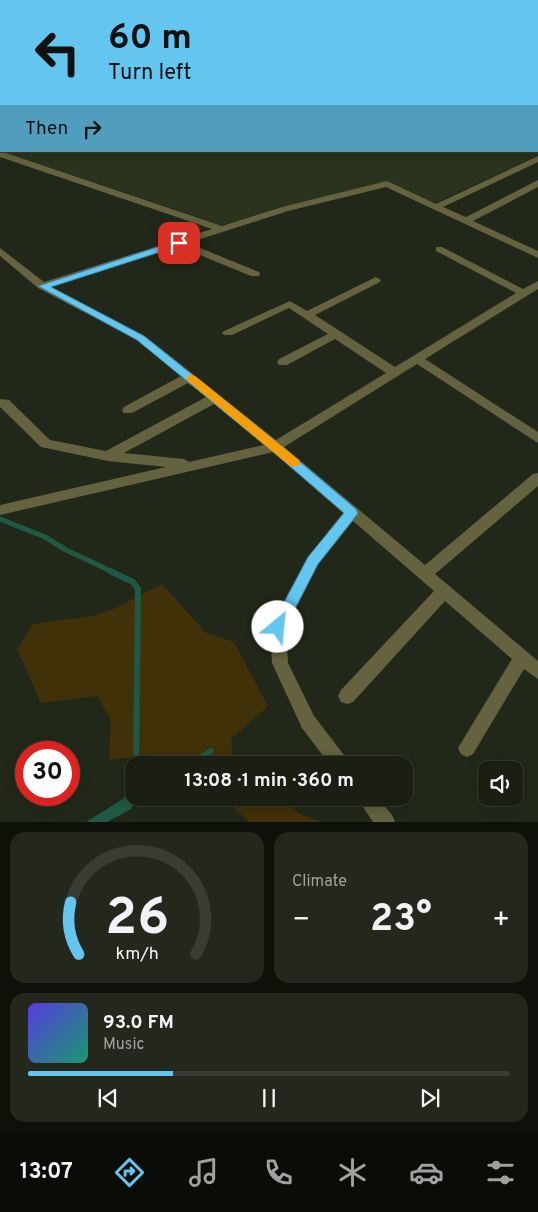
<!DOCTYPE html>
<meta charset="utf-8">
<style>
body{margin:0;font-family:Overpass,sans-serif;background:#23271c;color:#f1f3f6;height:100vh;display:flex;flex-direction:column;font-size:19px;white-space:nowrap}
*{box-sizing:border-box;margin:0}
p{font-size:16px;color:#9fa2a0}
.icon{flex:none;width:28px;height:28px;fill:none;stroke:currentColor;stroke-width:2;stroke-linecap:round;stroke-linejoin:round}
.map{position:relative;height:822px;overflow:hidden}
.panel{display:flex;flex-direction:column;gap:10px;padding:10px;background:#0e100a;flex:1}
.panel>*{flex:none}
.banner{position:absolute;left:0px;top:0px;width:539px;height:152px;box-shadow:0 2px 12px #0003,0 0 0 1px #383c33;background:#64c5ee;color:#111;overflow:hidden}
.buttons{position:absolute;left:478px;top:761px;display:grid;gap:10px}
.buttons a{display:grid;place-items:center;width:45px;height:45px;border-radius:10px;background:#1a1e13;box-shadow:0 2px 12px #0003,0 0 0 1px #383c33;font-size:25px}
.speed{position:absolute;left:15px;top:741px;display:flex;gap:10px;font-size:25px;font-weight:700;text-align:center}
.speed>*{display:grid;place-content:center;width:65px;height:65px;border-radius:50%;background:#1a1e13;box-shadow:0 2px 12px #0003,0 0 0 1px #383c33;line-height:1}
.speed .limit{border:8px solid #d22;background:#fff;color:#111}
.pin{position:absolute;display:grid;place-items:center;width:42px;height:42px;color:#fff;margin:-21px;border-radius:10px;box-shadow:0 2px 8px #0006}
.me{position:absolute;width:55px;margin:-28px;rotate:28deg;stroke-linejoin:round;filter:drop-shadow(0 0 4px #0008)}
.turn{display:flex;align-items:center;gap:18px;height:105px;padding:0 25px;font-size:22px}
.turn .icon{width:65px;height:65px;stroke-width:2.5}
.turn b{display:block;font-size:35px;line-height:42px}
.then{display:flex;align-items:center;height:48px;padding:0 25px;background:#0003;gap:10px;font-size:19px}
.big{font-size:38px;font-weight:700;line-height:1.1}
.panel .card{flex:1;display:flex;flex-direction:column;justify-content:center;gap:8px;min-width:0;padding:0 18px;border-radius:15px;background:#23271c}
.panel .dial{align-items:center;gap:0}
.dial svg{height:130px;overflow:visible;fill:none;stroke:#383c33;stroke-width:7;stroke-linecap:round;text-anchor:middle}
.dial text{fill:#f1f3f6;stroke:none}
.song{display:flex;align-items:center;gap:15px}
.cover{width:60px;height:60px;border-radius:8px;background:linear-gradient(135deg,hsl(250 70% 55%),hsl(160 70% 35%))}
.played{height:5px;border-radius:2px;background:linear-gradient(90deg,#64c5ee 30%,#383c33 30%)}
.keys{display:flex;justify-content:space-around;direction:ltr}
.heat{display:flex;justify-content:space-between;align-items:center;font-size:28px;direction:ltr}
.panel .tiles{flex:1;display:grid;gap:10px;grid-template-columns:1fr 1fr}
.card:last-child{grid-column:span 2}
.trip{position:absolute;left:125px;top:756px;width:288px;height:50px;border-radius:15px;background:#1a1e13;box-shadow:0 2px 12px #0003,0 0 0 1px #383c33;font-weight:700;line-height:50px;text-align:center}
.dock{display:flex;height:80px;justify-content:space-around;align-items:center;background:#0a0c08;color:#9fa2a0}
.dock .icon{width:35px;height:35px}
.dock .active{color:#64c5ee}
.dock b{font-size:22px;color:#f1f3f6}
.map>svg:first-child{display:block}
.built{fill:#2a331e}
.green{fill:#413108}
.water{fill:#1f5945}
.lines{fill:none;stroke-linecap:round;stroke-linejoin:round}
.stream-far1{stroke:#1f5945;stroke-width:5}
.stream{stroke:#1f5945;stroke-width:6}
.minor{fill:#64623f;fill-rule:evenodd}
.major{fill:#a29e53;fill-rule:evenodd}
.rail-casing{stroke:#989e92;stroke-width:3}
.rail{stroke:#191f10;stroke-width:2;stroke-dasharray:5.5;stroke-linecap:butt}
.route{fill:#64c5ee;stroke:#41809b}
.slow{fill:#f59e0b}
</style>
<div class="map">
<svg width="538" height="822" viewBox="0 0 538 822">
<rect width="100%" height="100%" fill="#222819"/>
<polygon class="built" points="1,82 1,151 538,151 538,116 538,155 433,204 387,183 278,208 222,225 0,151"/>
<g class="green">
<polygon points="162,584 206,633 234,642 268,706 231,739 233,760 239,765 216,765 218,759 149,755 109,760 111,720 97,696 41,703 17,649 33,624 92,616 112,610"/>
<polygon points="224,798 280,798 300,814 321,822 249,822"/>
</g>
<polygon class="water" points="134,777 134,798 137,798 131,809 107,822 86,822 123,799 132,784 129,778"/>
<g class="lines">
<polyline class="stream-far1" points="0,519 45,537 66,550 113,572"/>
<g class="stream">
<polyline points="110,571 133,582 138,589 136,765"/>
<polyline points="188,765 211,751"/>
</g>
<g class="minor">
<polygon points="1,0 10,0 11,1 2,1"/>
<rect x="32" y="0" width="6" height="1"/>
<rect x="160" y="0" width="6" height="1"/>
<rect x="0" y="67" width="1" height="5"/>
<rect x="0" y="79" width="1" height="4"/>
<path d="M 0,151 L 222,226 L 282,207 L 387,181 L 436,204 L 538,156 L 538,162 L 443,207 L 466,217 L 538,180 L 538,187 L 473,221 L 538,251 L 538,258 L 386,187 L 288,211 L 188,243 L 259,272 L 260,274 L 259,276 L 251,276 L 178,246 L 51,287 L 145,336 L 276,440 L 386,373 L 335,339 L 287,365 L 279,365 L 277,362 L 279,359 L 328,334 L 289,308 L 232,335 L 224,335 L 222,333 L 224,331 L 290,301 L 307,311 L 376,277 L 381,280 L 380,282 L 315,315 L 395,367 L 516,293 L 436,251 L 436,247 L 442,247 L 523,289 L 538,281 L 538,289 L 425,359 L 538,432 L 538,443 L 417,364 L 284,447 L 425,565 L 533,474 L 538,473 L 538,486 L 435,574 L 538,661 L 538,679 L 524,669 L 473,754 L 467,757 L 461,754 L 458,748 L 512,659 L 445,601 L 353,702 L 347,704 L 341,702 L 338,696 L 341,690 L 434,591 L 353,521 L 318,565 L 286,627 L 288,663 L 314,716 L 347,759 L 350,765 L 330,765 L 302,728 L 272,663 L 270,627 L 308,557 L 343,513 L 273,452 L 0,515 L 0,505 L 166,467 L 108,461 L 41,447 L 0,407 L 0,399 L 9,400 L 50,440 L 106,451 L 206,397 L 188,383 L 132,413 L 124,413 L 122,410 L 124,407 L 181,376 L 137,340 L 38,288 L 0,256 L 0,248 L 44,282 L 212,229 L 0,157 ZM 214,404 L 264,445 L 189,462 L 184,459 L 124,453 Z"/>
<polygon points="357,798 378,798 392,815 395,822 373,822"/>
</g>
<polygon class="major" points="146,0 156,0 157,1 147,1"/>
<defs>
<polyline id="rail" points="307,0 312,1"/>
</defs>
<use href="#rail" class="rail-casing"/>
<use href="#rail" class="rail"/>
</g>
<polygon class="route" points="179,240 183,243 182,245 51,287 144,336 279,444 356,509 358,513 356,516 318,564 283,632 278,633 273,632 271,627 308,557 344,513 271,450 137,340 38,286"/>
<polygon class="slow" points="192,375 195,376 299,460 300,463 299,466 290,466 188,381 186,379 188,376"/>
</svg>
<div class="buttons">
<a><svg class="icon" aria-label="sound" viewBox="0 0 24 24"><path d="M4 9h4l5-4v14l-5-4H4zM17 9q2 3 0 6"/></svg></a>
</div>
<div class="speed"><div class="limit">30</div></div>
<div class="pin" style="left:179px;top:243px;background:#d93025"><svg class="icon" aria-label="arrive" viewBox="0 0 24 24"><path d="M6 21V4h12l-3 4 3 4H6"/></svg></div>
<svg class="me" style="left:278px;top:627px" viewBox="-20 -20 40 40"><circle r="19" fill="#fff"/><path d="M0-13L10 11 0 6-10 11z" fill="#64c5ee"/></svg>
<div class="trip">13:08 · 1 min · 360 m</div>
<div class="banner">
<div class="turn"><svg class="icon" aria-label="left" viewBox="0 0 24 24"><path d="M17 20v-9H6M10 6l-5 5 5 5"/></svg><div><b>60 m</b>Turn left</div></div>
<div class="then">Then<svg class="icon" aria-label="right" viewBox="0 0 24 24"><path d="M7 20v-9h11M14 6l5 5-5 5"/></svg></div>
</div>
</div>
<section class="panel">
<div class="tiles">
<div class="card dial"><svg viewBox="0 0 100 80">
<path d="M14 69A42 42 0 1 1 86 69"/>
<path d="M14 69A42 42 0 0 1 9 37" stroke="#64c5ee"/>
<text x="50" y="56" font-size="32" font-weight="700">26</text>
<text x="50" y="72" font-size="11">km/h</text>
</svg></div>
<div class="card"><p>Climate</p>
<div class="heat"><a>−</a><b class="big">23°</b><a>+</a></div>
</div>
<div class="card">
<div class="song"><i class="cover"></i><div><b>93.0 FM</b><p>Music</p></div></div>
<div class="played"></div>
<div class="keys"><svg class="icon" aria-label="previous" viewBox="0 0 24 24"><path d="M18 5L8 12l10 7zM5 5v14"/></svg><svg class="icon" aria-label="pause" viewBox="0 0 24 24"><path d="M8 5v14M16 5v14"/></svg><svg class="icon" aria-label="next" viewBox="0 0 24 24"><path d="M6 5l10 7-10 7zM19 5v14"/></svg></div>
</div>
</div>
</section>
<nav class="dock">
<b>13:07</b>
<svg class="icon active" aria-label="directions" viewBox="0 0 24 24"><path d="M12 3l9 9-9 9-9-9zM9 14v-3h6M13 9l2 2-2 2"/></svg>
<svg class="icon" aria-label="music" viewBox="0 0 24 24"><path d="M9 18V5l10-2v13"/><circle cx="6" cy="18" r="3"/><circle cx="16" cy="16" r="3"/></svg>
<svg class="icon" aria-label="phone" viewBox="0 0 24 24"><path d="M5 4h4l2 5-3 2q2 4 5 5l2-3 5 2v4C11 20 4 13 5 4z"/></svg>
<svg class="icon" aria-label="climate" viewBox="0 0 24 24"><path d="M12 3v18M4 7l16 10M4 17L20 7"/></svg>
<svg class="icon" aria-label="car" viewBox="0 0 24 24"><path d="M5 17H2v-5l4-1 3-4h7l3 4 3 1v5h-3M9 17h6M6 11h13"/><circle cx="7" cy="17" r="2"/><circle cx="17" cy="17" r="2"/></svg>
<svg class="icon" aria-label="filters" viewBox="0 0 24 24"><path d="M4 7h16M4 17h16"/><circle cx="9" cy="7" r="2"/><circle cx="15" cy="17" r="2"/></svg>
</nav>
